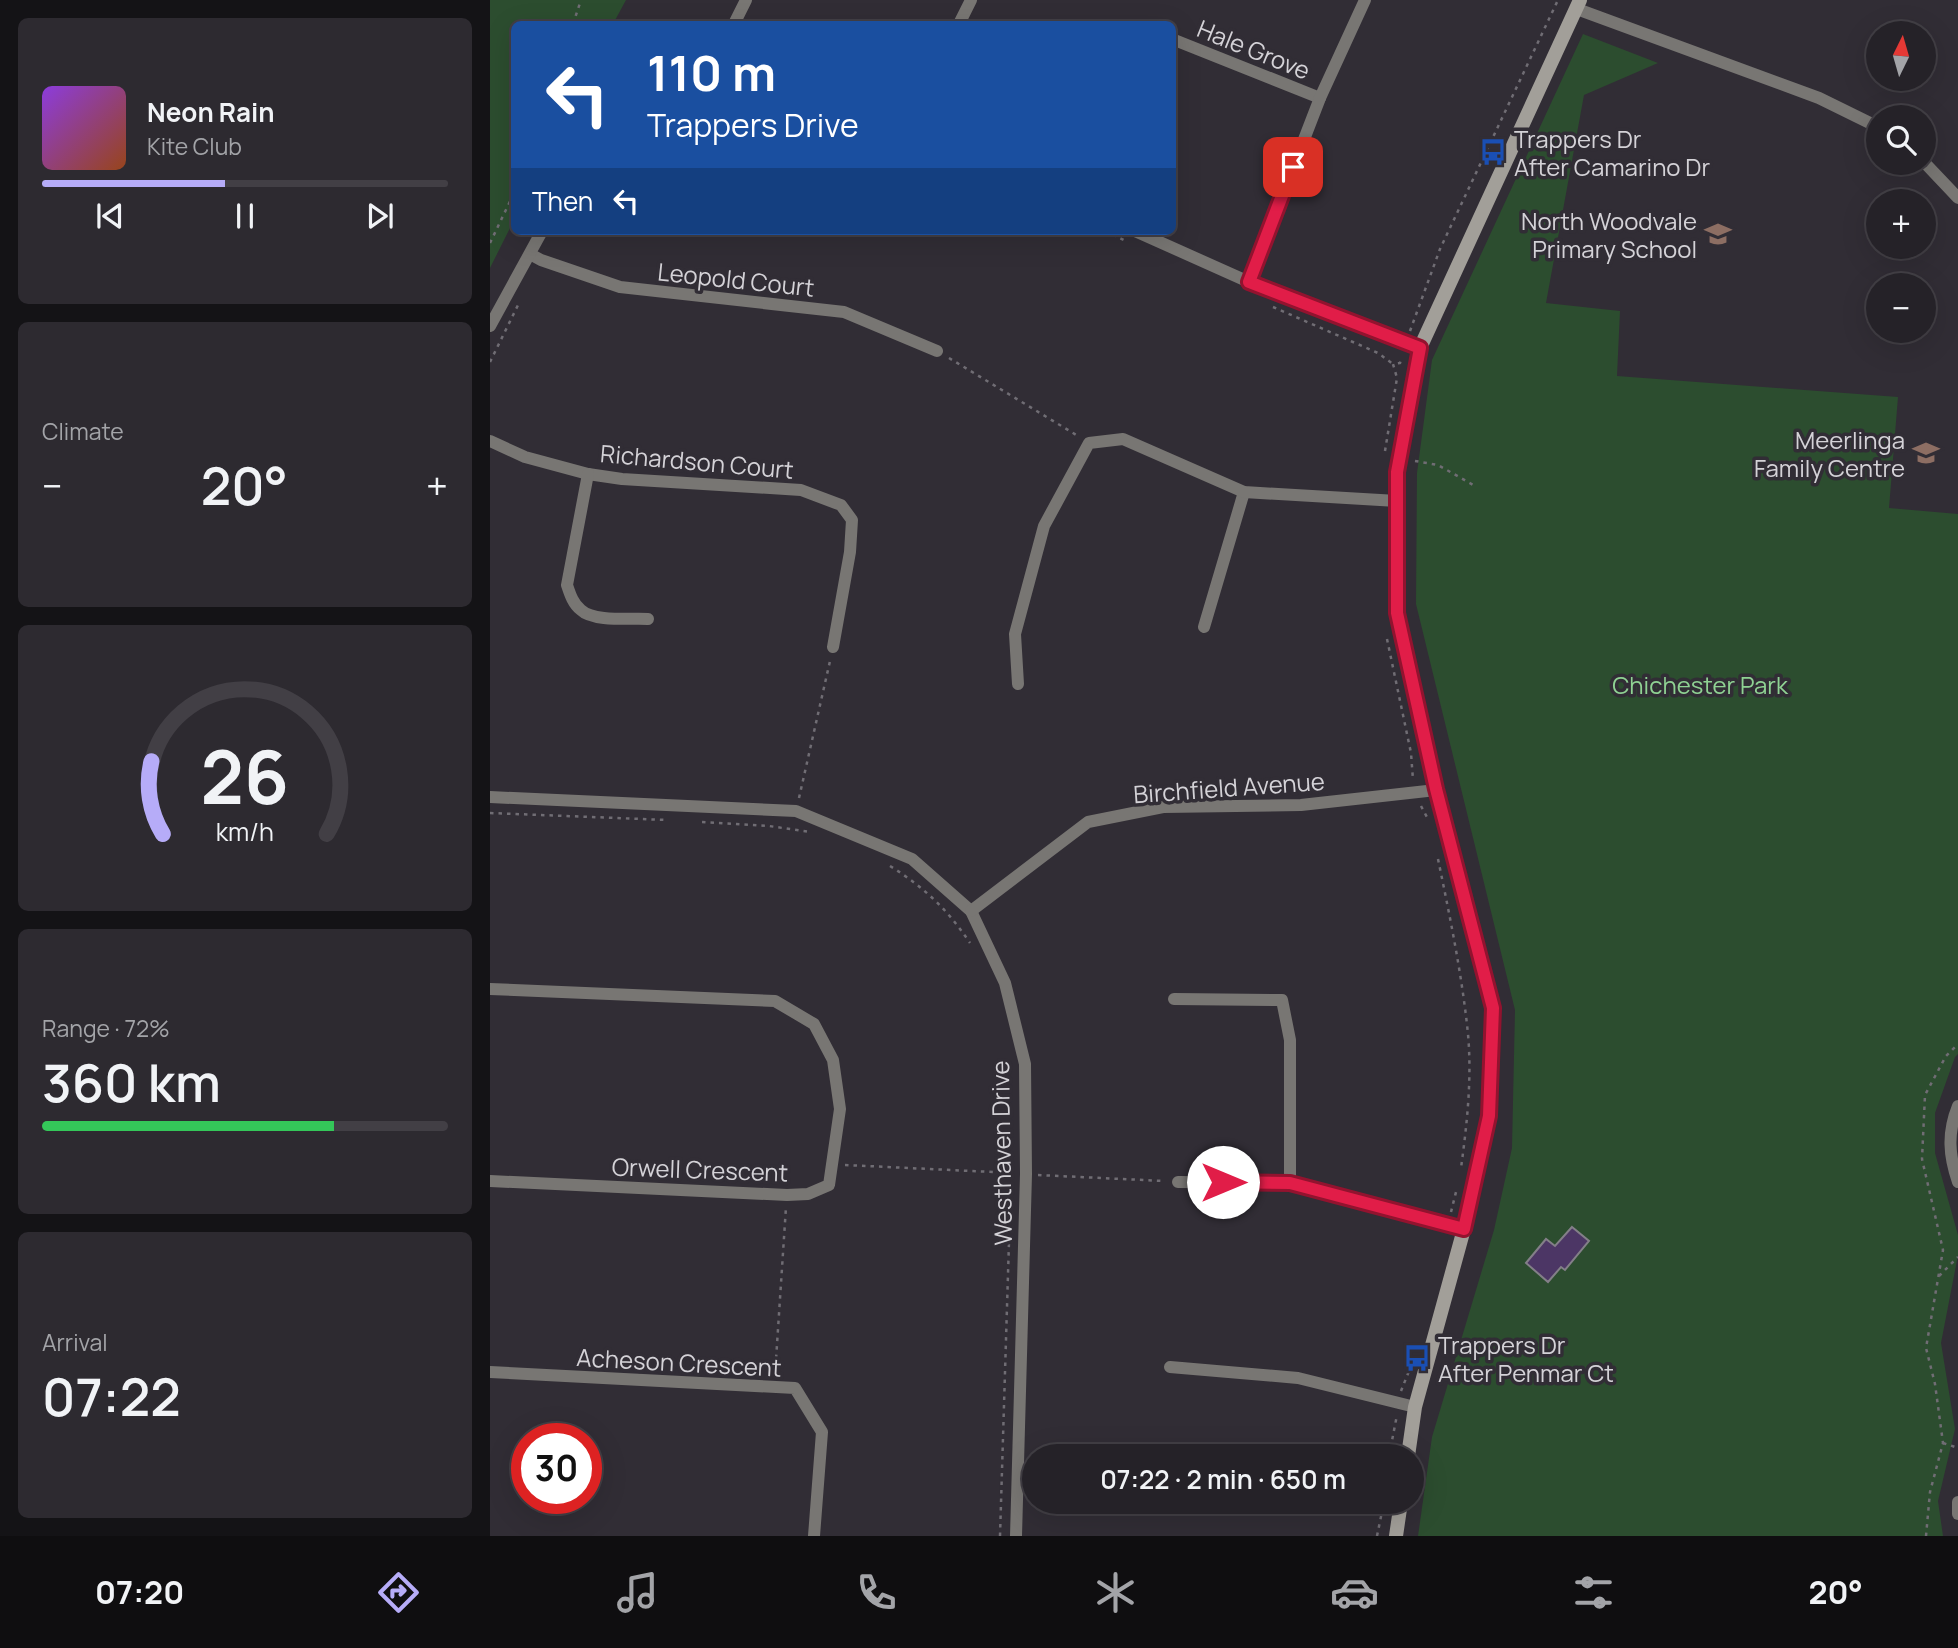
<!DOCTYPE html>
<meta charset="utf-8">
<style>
body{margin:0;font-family:Manrope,sans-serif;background:#2d2a30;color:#f1f3f6;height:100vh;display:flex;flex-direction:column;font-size:26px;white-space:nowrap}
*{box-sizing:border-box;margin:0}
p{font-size:23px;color:#a3a4a8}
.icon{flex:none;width:38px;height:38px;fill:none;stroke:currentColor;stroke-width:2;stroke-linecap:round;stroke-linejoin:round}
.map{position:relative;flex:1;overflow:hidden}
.drawer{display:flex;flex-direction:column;gap:18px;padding:18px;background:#141316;width:490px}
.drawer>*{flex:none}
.hud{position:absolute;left:21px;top:21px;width:665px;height:214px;border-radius:10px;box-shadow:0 7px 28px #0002,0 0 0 2px #423f45;background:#1a4fa0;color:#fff;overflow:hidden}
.needle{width:46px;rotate:5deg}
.tools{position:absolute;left:1376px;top:21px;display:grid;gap:14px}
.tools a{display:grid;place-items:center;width:70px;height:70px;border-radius:50%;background:#252228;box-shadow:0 7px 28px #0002,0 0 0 2px #423f45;font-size:35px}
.speed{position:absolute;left:21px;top:1423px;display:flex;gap:14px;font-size:35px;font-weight:700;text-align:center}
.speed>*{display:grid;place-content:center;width:91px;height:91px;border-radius:50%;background:#252228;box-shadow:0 7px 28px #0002,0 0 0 2px #423f45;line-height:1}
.speed .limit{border:10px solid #d22;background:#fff;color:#111}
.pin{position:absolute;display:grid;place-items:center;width:60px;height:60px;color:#fff;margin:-30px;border-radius:14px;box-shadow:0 4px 10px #0006}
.me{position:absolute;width:77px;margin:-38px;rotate:90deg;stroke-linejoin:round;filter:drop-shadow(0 0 5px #0008)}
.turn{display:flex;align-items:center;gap:24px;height:147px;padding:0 21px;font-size:32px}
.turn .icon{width:91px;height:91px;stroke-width:2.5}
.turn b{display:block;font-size:49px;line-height:60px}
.then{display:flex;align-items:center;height:66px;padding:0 21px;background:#0003;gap:14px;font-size:26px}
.big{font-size:52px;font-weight:600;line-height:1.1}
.drawer .card{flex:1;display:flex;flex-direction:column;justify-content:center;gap:10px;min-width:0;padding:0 24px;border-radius:10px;background:#2d2a30}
.drawer .dial{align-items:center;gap:0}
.dial svg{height:182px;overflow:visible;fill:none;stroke:#423f45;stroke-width:7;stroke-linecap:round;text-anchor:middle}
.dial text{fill:#f1f3f6;stroke:none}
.song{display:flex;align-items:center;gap:21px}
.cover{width:84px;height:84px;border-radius:10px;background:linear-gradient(135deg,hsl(270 70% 55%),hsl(20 70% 35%))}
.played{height:7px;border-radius:4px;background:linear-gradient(90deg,#b6acf8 45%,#423f45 45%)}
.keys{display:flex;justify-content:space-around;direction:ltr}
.heat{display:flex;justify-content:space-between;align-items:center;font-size:38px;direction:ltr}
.charge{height:10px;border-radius:5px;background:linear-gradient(90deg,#34c759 72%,#423f45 0)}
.trip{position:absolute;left:532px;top:1444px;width:402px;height:70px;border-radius:35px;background:#252228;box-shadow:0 7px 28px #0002,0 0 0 2px #423f45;font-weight:600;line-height:70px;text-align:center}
.menu{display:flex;height:112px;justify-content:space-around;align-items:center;background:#0f0e10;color:#a3a4a8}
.menu .icon{width:49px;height:49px}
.menu .active{color:#b6acf8}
.menu b{font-size:32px;color:#f1f3f6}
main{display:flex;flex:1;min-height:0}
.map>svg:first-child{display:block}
.green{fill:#2c4d2f}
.building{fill:#4c3665;stroke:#837f88;stroke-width:2}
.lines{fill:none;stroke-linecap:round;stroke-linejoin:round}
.path{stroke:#706d74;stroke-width:2.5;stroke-dasharray:3.5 5;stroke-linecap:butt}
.street{stroke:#787673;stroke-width:12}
.secondary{stroke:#a29f99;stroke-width:14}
.route-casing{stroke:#92132f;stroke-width:18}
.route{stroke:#e11d48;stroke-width:12}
.labels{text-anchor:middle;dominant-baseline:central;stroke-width:7;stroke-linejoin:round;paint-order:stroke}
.street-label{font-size:24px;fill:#d4d2d7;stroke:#312d35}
.poi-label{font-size:24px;fill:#d4d2d7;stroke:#312d35;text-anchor:start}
.park-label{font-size:24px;fill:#8fd293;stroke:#312d35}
</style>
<main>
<section class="drawer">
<div class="card">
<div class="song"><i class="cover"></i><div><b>Neon Rain</b><p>Kite Club</p></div></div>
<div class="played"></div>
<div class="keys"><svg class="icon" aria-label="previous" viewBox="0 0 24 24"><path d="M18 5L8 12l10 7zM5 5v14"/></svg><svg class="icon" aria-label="pause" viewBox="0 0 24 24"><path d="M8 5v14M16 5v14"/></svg><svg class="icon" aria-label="next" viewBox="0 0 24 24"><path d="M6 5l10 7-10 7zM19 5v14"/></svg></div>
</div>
<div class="card"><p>Climate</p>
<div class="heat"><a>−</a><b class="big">20°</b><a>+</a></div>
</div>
<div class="card dial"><svg viewBox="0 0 100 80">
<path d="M14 69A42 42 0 1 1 86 69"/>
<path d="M14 69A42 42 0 0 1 9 37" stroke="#b6acf8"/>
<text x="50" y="56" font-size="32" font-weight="700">26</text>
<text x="50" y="72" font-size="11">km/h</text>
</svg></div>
<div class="card"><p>Range · 72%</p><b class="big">360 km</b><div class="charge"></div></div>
<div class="card"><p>Arrival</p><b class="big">07:22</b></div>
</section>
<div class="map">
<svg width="1468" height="1536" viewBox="0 0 1468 1536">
<rect width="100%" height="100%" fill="#312d35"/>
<g class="green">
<polygon points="0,0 136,0 123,24 24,24 24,220 0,268"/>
<polygon points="1093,34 1168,63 1094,95 1056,303 1130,311 1127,376 1408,397 1399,508 1468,514 1468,1054 1465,1057 1445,1113 1445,1153 1468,1235 1468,1255 1451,1343 1465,1429 1448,1501 1453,1536 928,1536 942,1437 1004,1230 1022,1148 1025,1010 926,604 927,473 942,360"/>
</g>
<polygon class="building" points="1082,1227 1099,1241 1075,1270 1071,1267 1058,1282 1036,1263 1056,1239 1065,1246"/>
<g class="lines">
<g class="path">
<polyline points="83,24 91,0"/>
<polyline points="615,231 634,240"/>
<polyline points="0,243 24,193"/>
<polyline points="783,307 888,353 903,364"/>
<polyline points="920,331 950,249 1068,0"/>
<polyline points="459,358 588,436"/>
<polyline points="0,362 28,305"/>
<polyline points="895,451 907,378 903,364 910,363 912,357"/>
<polyline points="925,461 948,465 985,486"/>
<polyline points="897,639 921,753 923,780"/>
<polyline points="309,798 340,661"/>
<polyline points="931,806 938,819"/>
<polyline points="0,813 177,820"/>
<polyline points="212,822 279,826 320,832"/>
<path d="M 948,859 C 960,917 972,975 978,1034 C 982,1079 977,1124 971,1168"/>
<path d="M 400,866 C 435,888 457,909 480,943"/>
<polyline points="355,1165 524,1173"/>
<polyline points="548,1175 674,1181"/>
<polyline points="961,1212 967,1188"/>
<polyline points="1449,1276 1468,1257"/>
<polyline points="285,1375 296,1207"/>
<polyline points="911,1391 919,1371"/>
<polyline points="1453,1443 1468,1448"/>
<polyline points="899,1456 907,1415"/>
<polyline points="510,1536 521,1176"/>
<polyline points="887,1536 894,1502"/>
<polyline points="1436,1536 1440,1492 1453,1443 1445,1384 1436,1348 1453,1250 1432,1159 1435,1095 1456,1056 1468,1044"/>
</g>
<g class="street">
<polyline points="1087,9 1329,98 1388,127"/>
<polyline points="244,24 256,0"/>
<polyline points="469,24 481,0"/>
<polyline points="682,39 830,98"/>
<polyline points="1433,161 1468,198"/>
<polyline points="645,231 759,282 930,348"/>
<polyline points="40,254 51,260 130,287 354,312 447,351"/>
<polyline points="759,282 830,98 875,0"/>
<polyline points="0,326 52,231"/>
<polyline points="0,441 35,457 98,474 132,479 311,490 351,505 362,520 360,552 343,647"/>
<path d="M 98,474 L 77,585 C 80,594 83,604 91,610 C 103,622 142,618 158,619"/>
<polyline points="714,627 754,492"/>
<polyline points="528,684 525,634 554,526 599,443 633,439 754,492 907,501"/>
<polyline points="0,797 306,811 422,859 481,911 515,983 535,1064 536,1174 526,1536"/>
<polyline points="481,911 598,822 673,807 811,805 946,790"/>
<polyline points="0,989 285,1001 324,1024 343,1060 350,1109 339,1185 318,1194 297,1195 0,1181"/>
<polyline points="684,999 792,1000 800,1040 800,1183"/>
<path d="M 1468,1106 C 1457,1133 1459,1156 1468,1182"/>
<polyline points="688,1182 800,1183 974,1229"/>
<polyline points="680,1367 808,1378 925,1407"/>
<polyline points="0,1372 305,1388 332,1432 324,1536"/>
<polyline points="1468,1502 1468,1514"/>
</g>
<g class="secondary">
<polyline points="918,1456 925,1407 974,1229 999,1116 1003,1008 946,790 907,613 907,473 930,348 1090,0"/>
<polyline points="906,1536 911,1502"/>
</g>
</g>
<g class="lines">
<defs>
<polyline id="route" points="733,1182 800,1183 974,1229 999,1116 1003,1008 946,789 907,613 907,472 930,348 759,282 803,167"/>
</defs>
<use href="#route" class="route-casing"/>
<use href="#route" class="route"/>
</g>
<defs>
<symbol id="bus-bare" viewBox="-9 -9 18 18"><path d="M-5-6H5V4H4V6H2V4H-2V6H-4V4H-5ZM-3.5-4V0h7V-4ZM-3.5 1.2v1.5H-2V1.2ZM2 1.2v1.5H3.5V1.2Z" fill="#1a4fb4" stroke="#312d35" stroke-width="2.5" paint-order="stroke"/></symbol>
<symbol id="school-bare" viewBox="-9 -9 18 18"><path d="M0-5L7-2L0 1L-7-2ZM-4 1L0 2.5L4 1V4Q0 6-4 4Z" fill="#8d6e63" stroke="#312d35" stroke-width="2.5" paint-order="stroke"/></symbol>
</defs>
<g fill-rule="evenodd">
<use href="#bus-bare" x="984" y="133" width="38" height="38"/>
<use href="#school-bare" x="1209" y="215" width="38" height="38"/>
<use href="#school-bare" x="1417" y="434" width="38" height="38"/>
<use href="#bus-bare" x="908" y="1339" width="38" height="38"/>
</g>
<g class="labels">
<g class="street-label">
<text transform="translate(764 49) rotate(22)">Hale Grove</text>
<text transform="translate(246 279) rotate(6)">Leopold Court</text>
<text transform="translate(207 461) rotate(5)">Richardson Court</text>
<text transform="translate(739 787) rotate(-4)">Birchfield Avenue</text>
<text transform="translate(511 1153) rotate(-91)">Westhaven Drive</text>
<text transform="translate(210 1169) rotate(2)">Orwell Crescent</text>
<text transform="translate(189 1362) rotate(3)">Acheson Crescent</text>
</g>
<g class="poi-label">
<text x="1024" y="138">Trappers Dr<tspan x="1024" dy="28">After Camarino Dr</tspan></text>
<text x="1207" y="220" text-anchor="end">North Woodvale<tspan x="1207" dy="28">Primary School</tspan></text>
<text x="1415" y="439" text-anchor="end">Meerlinga<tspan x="1415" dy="28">Family Centre</tspan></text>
<text x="948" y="1344">Trappers Dr<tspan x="948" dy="28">After Penmar Ct</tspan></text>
</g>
<g class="park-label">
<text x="1210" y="684">Chichester Park</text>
</g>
</g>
</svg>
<div class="tools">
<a><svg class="needle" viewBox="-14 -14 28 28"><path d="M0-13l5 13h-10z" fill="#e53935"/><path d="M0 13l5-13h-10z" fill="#a3a4a8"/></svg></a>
<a><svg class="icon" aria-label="search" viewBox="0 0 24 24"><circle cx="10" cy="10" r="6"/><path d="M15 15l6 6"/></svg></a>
<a>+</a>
<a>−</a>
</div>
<div class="speed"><div class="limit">30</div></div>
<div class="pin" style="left:803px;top:167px;background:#d93025"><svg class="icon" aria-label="arrive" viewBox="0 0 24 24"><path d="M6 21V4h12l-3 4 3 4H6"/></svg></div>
<svg class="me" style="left:733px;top:1182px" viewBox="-20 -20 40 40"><circle r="19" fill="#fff"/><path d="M0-13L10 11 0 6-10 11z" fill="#e11d48"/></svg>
<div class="trip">07:22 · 2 min · 650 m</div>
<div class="hud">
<div class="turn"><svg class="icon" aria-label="left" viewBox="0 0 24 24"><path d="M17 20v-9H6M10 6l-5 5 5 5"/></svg><div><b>110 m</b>Trappers Drive</div></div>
<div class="then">Then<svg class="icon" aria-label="left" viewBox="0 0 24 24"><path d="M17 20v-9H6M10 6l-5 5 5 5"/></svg></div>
</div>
</div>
</main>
<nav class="menu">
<b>07:20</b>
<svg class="icon active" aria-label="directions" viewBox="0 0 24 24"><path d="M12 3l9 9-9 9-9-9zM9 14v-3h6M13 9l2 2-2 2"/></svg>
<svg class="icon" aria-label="music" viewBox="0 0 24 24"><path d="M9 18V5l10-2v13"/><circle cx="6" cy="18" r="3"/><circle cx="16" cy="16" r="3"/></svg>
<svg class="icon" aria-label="phone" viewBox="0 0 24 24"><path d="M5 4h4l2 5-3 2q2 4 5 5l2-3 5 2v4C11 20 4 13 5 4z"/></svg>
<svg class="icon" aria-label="climate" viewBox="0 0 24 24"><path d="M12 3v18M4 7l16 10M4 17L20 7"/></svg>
<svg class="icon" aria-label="car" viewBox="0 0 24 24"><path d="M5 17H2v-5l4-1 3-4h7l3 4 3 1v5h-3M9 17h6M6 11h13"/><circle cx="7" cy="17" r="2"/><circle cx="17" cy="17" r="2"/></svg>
<svg class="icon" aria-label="filters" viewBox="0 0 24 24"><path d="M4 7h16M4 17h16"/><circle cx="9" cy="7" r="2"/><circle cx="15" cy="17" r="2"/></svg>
<b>20°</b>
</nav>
